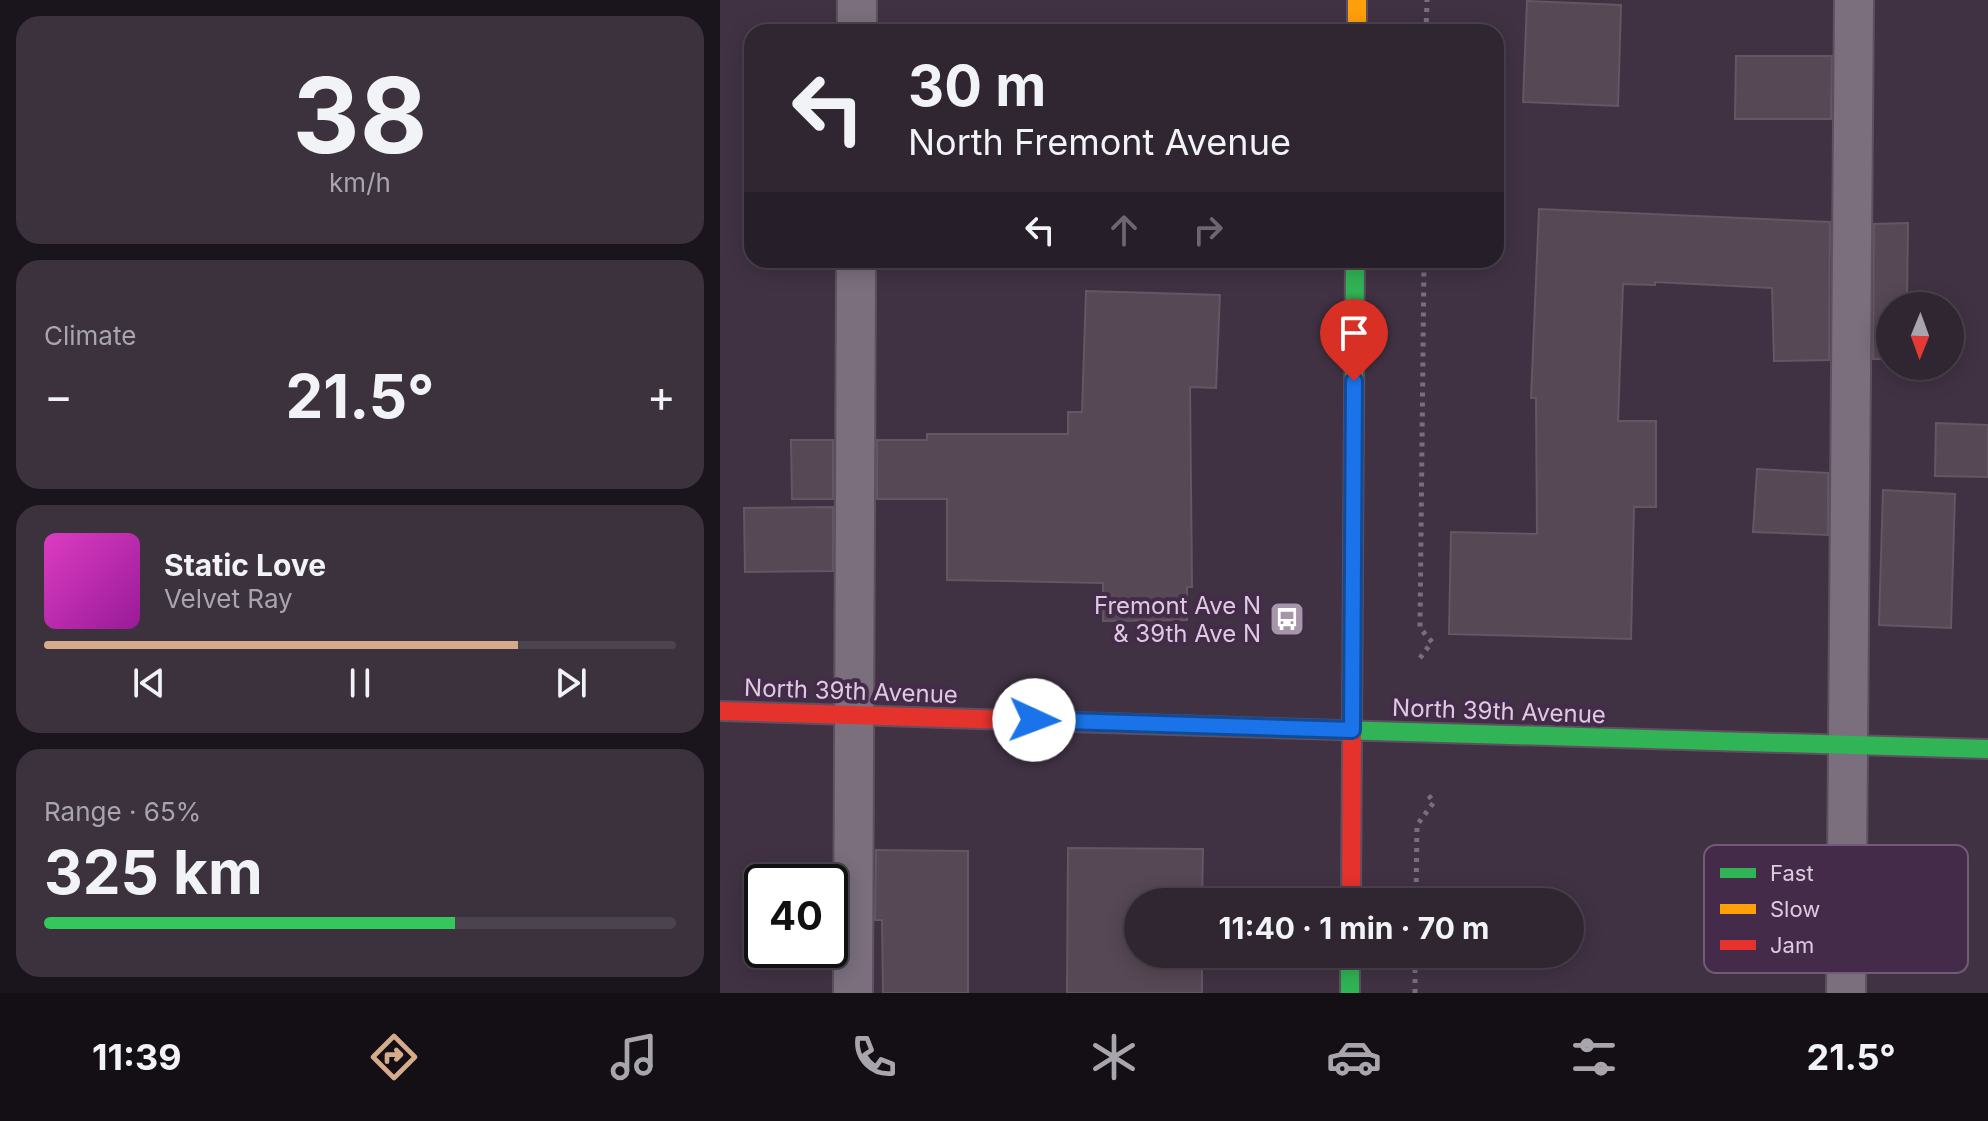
<!DOCTYPE html>
<meta charset="utf-8">
<style>
body{margin:0;font-family:Inter,sans-serif;background:#3c323e;color:#f1f3f6;height:100vh;display:flex;flex-direction:column;font-size:30px;white-space:nowrap}
*{box-sizing:border-box;margin:0}
p{font-size:26px;color:#a8a5ac}
.icon{flex:none;width:44px;height:44px;fill:none;stroke:currentColor;stroke-width:2;stroke-linecap:round;stroke-linejoin:round}
.map{position:relative;flex:1;overflow:hidden}
.details{display:flex;flex-direction:column;gap:16px;padding:16px;background:#1a151c;width:720px}
.details>*{flex:none}
.hud{position:absolute;left:24px;top:24px;width:760px;height:244px;border-radius:24px;box-shadow:0 4px 20px #0003,0 0 0 2px #4b434d;background:#302632;color:#f1f3f6;overflow:hidden}
.needle{width:52px;rotate:181deg}
.buttons{position:absolute;left:1156px;top:292px;display:grid;gap:16px}
.buttons a{display:grid;place-items:center;width:88px;height:88px;border-radius:50%;background:#302632;box-shadow:0 4px 20px #0003,0 0 0 2px #4b434d;font-size:40px}
.speed{position:absolute;left:24px;top:864px;display:flex;gap:16px;font-size:40px;font-weight:700;text-align:center}
.speed>*{display:grid;place-content:center;width:104px;height:104px;border-radius:50%;background:#302632;box-shadow:0 4px 20px #0003,0 0 0 2px #4b434d;line-height:1}
.speed .limit{border:4px solid #111;border-radius:12px;background:#fff;color:#111}
.pin{position:absolute;display:grid;place-items:center;width:68px;height:68px;color:#fff;margin:-82px -34px;border-radius:50% 50% 50% 0;rotate:-45deg;box-shadow:0 0 8px #0007}
.pin .icon{rotate:45deg}
.me{position:absolute;width:88px;margin:-44px;rotate:92deg;stroke-linejoin:round;filter:drop-shadow(0 0 6px #0008)}
.turn{display:flex;align-items:center;gap:28px;height:168px;padding:0 32px;font-size:36px}
.turn .icon{width:104px;height:104px;stroke-width:2.5}
.turn b{display:block;font-size:56px;line-height:68px}
.lanes{display:flex;align-items:center;height:76px;padding:0 32px;background:#0003;justify-content:center;gap:40px;direction:ltr}
.lanes .off{opacity:.35}
.big{font-size:60px;font-weight:700;line-height:1.1}
.details .tile{flex:1;display:flex;flex-direction:column;justify-content:center;gap:12px;min-width:0;padding:0 28px;border-radius:24px;background:#3c323e}
.details .dial{align-items:center;gap:0}
.dial b{font-size:104px;line-height:1}
.song{display:flex;align-items:center;gap:24px}
.cover{width:96px;height:96px;border-radius:12px;background:linear-gradient(135deg,hsl(310 70% 55%),hsl(300 70% 35%))}
.played{height:8px;border-radius:4px;background:linear-gradient(90deg,#d6ab8b 75%,#4b434d 75%)}
.keys{display:flex;justify-content:space-around;direction:ltr}
.heat{display:flex;justify-content:space-between;align-items:center;font-size:44px;direction:ltr}
.charge{height:12px;border-radius:6px;background:linear-gradient(90deg,#34c759 65%,#4b434d 0)}
.trip{position:absolute;left:404px;top:888px;width:460px;height:80px;border-radius:40px;background:#302632;box-shadow:0 4px 20px #0003,0 0 0 2px #4b434d;font-weight:700;line-height:80px;text-align:center}
.tab-bar{display:flex;height:128px;justify-content:space-around;align-items:center;background:#130f14;color:#a8a5ac}
.tab-bar .icon{width:56px;height:56px}
.tab-bar .active{color:#d6ab8b}
.tab-bar b{font-size:36px;color:#f1f3f6}
main{display:flex;flex:1;min-height:0}
.map>svg:first-child{display:block}
.building{fill:#564854;stroke:#645663;stroke-width:2}
.lines{fill:none;stroke-linecap:round;stroke-linejoin:round}
.lane-casing{stroke:#5e5060;stroke-width:42}
.fast-casing{stroke:#5e5060;stroke-width:22}
.slow-casing{stroke:#5e5060;stroke-width:22}
.jam-casing{stroke:#5e5060;stroke-width:22}
.path{stroke:#7a6e7c;stroke-width:5;stroke-dasharray:4 6;stroke-linecap:butt}
.lane{stroke:#7b6f7d;stroke-width:38}
.fast{stroke:#30b455;stroke-width:18}
.slow{stroke:#ff9f0a;stroke-width:18}
.jam{stroke:#e5322d;stroke-width:18}
.route-casing{stroke:#114b97;stroke-width:20}
.route{stroke:#1a73e8;stroke-width:14}
.labels{text-anchor:middle;dominant-baseline:central;stroke-width:8;stroke-linejoin:round;paint-order:stroke}
.poi-label{font-size:24px;fill:#ddcce0;stroke:#452b4a;text-anchor:end}
.street-label{font-size:24px;fill:#ddcce0;stroke:#452b4a}
.key{fill:#452b4a;stroke:#735b77;stroke-width:2}
.key-label{font-size:22px;fill:#ddcce0}
</style>
<main>
<section class="details">
<div class="tile dial"><b>38</b><p>km/h</p></div>
<div class="tile"><p>Climate</p>
<div class="heat"><a>−</a><b class="big">21.5°</b><a>+</a></div>
</div>
<div class="tile">
<div class="song"><i class="cover"></i><div><b>Static Love</b><p>Velvet Ray</p></div></div>
<div class="played"></div>
<div class="keys"><svg class="icon" aria-label="previous" viewBox="0 0 24 24"><path d="M18 5L8 12l10 7zM5 5v14"/></svg><svg class="icon" aria-label="pause" viewBox="0 0 24 24"><path d="M8 5v14M16 5v14"/></svg><svg class="icon" aria-label="next" viewBox="0 0 24 24"><path d="M6 5l10 7-10 7zM19 5v14"/></svg></div>
</div>
<div class="tile"><p>Range · 65%</p><b class="big">325 km</b><div class="charge"></div></div>
</section>
<div class="map">
<svg width="1268" height="993" viewBox="0 0 1268 993">
<rect width="100%" height="100%" fill="#403243"/>
<g class="building">
<polygon points="807,1 901,5 898,106 803,102"/>
<polygon points="1016,56 1112,56 1111,119 1015,119"/>
<polygon points="819,209 1110,222 1109,360 1054,361 1052,288 935,282 935,285 903,284 898,421 936,421 936,507 914,507 911,639 729,634 731,532 817,534 816,398 811,398"/>
<polygon points="1188,223 1187,306 1170,306 1170,359 1153,359 1154,224"/>
<polygon points="366,291 500,295 496,388 470,387 472,587 467,587 467,620 383,621 383,583 227,580 227,499 157,499 157,440 207,440 207,434 348,434 348,412 362,412"/>
<polygon points="1216,423 1268,425 1268,477 1215,476"/>
<polygon points="71,440 113,440 113,499 72,499"/>
<polygon points="1037,469 1108,473 1108,535 1033,532"/>
<polygon points="1163,490 1235,494 1231,628 1159,625"/>
<polygon points="113,507 113,571 25,572 24,508"/>
<polygon points="348,848 483,849 482,902 418,902 418,954 482,954 482,993 347,993"/>
<polygon points="156,850 248,851 248,993 163,993 162,920 155,920"/>
</g>
<g class="lines">
<defs>
<g id="lane">
<polyline points="137,32 137,0"/>
<polyline points="133,993 136,260"/>
<polyline points="1126,993 1134,0"/>
</g>
<g id="fast">
<polyline points="633,563 635,260"/>
<polyline points="418,724 1268,749"/>
<polyline points="630,954 630,993"/>
</g>
<polyline id="slow" points="637,0 637,32"/>
<g id="jam">
<polyline points="0,711 418,724"/>
<polyline points="631,902 633,563"/>
</g>
</defs>
<use href="#lane" class="lane-casing"/>
<use href="#fast" class="fast-casing"/>
<use href="#slow" class="slow-casing"/>
<use href="#jam" class="jam-casing"/>
<g class="path">
<polyline points="706,32 707,0"/>
<polyline points="700,658 712,642 700,628 704,260"/>
<polyline points="696,902 697,825 714,802 705,791"/>
<polyline points="695,993 695,954"/>
</g>
<use href="#lane" class="lane"/>
<use href="#fast" class="fast"/>
<use href="#slow" class="slow"/>
<use href="#jam" class="jam"/>
</g>
<g class="lines">
<defs>
<polyline id="route" points="314,720 632,730 634,381"/>
</defs>
<use href="#route" class="route-casing"/>
<use href="#route" class="route"/>
</g>
<defs>
<symbol id="bus-square" viewBox="-11 -11 22 22"><rect x="-9" y="-9" width="18" height="18" rx="4" fill="#a696a9" stroke="#452b4a"/><path d="M-5-6H5V4H4V6H2V4H-2V6H-4V4H-5ZM-3.5-4V0h7V-4ZM-3.5 1.2v1.5H-2V1.2ZM2 1.2v1.5H3.5V1.2Z" fill="#fff"/></symbol>
</defs>
<g fill-rule="evenodd">
<use href="#bus-square" x="547" y="599" width="40" height="40"/>
</g>
<g class="labels">
<g class="poi-label">
<text x="541" y="605">Fremont Ave N<tspan x="541" dy="28">&amp; 39th Ave N</tspan></text>
</g>
<g class="street-label">
<text transform="translate(131 691) rotate(2)">North 39th Avenue</text>
<text transform="translate(779 711) rotate(2)">North 39th Avenue</text>
</g>
</g>
<rect x="984" y="845" width="264" height="128" rx="12" class="key"/>
<rect x="1000" y="868" width="36" height="10" fill="#30b455"/>
<rect x="1000" y="904" width="36" height="10" fill="#ff9f0a"/>
<rect x="1000" y="940" width="36" height="10" fill="#e5322d"/>
<g class="key-label">
<text x="1050" y="881">Fast</text>
<text x="1050" y="917">Slow</text>
<text x="1050" y="953">Jam</text>
</g>
</svg>
<div class="buttons">
<a><svg class="needle" viewBox="-14 -14 28 28"><path d="M0-13l5 13h-10z" fill="#e53935"/><path d="M0 13l5-13h-10z" fill="#a8a5ac"/></svg></a>
</div>
<div class="speed"><div class="limit">40</div></div>
<div class="pin" style="left:634px;top:381px;background:#d93025"><svg class="icon" aria-label="arrive" viewBox="0 0 24 24"><path d="M6 21V4h12l-3 4 3 4H6"/></svg></div>
<svg class="me" style="left:314px;top:720px" viewBox="-20 -20 40 40"><circle r="19" fill="#fff"/><path d="M0-13L10 11 0 6-10 11z" fill="#1a73e8"/></svg>
<div class="trip">11:40 · 1 min · 70 m</div>
<div class="hud">
<div class="turn"><svg class="icon" aria-label="left" viewBox="0 0 24 24"><path d="M17 20v-9H6M10 6l-5 5 5 5"/></svg><div><b>30 m</b>North Fremont Avenue</div></div>
<div class="lanes"><svg class="icon" aria-label="left" viewBox="0 0 24 24"><path d="M17 20v-9H6M10 6l-5 5 5 5"/></svg><svg class="icon off" aria-label="ahead" viewBox="0 0 24 24"><path d="M12 20V5M6 11l6-6 6 6"/></svg><svg class="icon off" aria-label="right" viewBox="0 0 24 24"><path d="M7 20v-9h11M14 6l5 5-5 5"/></svg></div>
</div>
</div>
</main>
<nav class="tab-bar">
<b>11:39</b>
<svg class="icon active" aria-label="directions" viewBox="0 0 24 24"><path d="M12 3l9 9-9 9-9-9zM9 14v-3h6M13 9l2 2-2 2"/></svg>
<svg class="icon" aria-label="music" viewBox="0 0 24 24"><path d="M9 18V5l10-2v13"/><circle cx="6" cy="18" r="3"/><circle cx="16" cy="16" r="3"/></svg>
<svg class="icon" aria-label="phone" viewBox="0 0 24 24"><path d="M5 4h4l2 5-3 2q2 4 5 5l2-3 5 2v4C11 20 4 13 5 4z"/></svg>
<svg class="icon" aria-label="climate" viewBox="0 0 24 24"><path d="M12 3v18M4 7l16 10M4 17L20 7"/></svg>
<svg class="icon" aria-label="car" viewBox="0 0 24 24"><path d="M5 17H2v-5l4-1 3-4h7l3 4 3 1v5h-3M9 17h6M6 11h13"/><circle cx="7" cy="17" r="2"/><circle cx="17" cy="17" r="2"/></svg>
<svg class="icon" aria-label="filters" viewBox="0 0 24 24"><path d="M4 7h16M4 17h16"/><circle cx="9" cy="7" r="2"/><circle cx="15" cy="17" r="2"/></svg>
<b>21.5°</b>
</nav>
